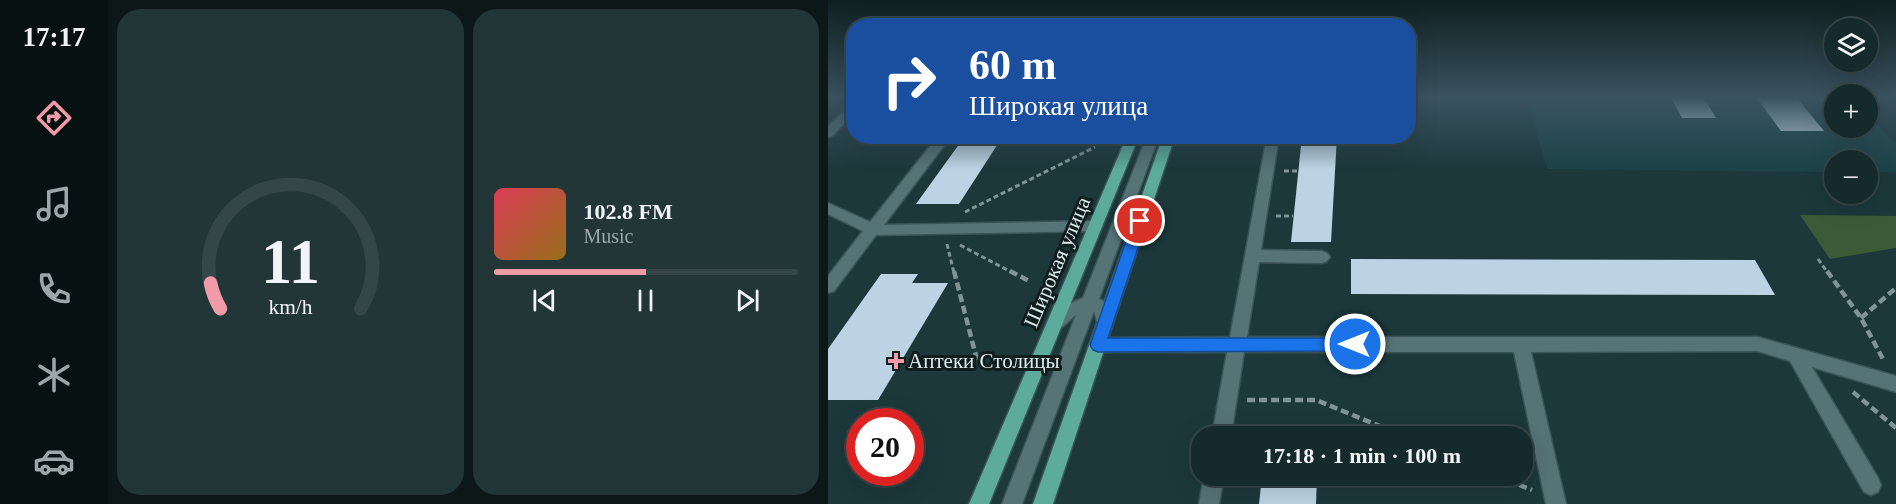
<!DOCTYPE html>
<meta charset="utf-8">
<style>
body{margin:0;font-family:"Times New Roman",serif;background:#223638;color:#f1f3f6;height:100vh;display:flex;flex-direction:column;font-size:22px;white-space:nowrap}
*{box-sizing:border-box;margin:0}
p{font-size:20px;color:#9da7a9}
.icon{flex:none;width:33px;height:33px;fill:none;stroke:currentColor;stroke-width:2;stroke-linecap:round;stroke-linejoin:round}
.map{position:relative;flex:1;overflow:hidden}
.details{display:flex;flex-direction:column;gap:9px;padding:9px;background:#0c1718;width:720px}
.details>*{flex:none}
.guide{position:absolute;left:18px;top:18px;width:570px;height:126px;border-radius:24px;box-shadow:0 6px 24px #0002,0 0 0 2px #344648;background:#1a4fa0;color:#fff;overflow:hidden}
.buttons{position:absolute;left:996px;top:18px;display:grid;gap:12px}
.buttons a{display:grid;place-items:center;width:54px;height:54px;border-radius:50%;background:#152a2c;box-shadow:0 6px 24px #0002,0 0 0 2px #344648;font-size:30px}
.speed{position:absolute;left:18px;top:408px;display:flex;gap:12px;font-size:30px;font-weight:700;text-align:center}
.speed>*{display:grid;place-content:center;width:78px;height:78px;border-radius:50%;background:#152a2c;box-shadow:0 6px 24px #0002,0 0 0 2px #344648;line-height:1}
.speed .limit{border:9px solid #d22;background:#fff;color:#111}
.pin{position:absolute;display:grid;place-items:center;width:51px;height:51px;color:#fff;margin:-26px;border:3px solid #fff;border-radius:50%;box-shadow:0 2px 6px #0007}
.me{position:absolute;width:66px;margin:-33px;rotate:270deg;stroke-linejoin:round;filter:drop-shadow(0 0 4px #0008)}
.turn{display:flex;align-items:center;gap:21px;height:126px;padding:0 24px;font-size:27px}
.turn .icon{width:78px;height:78px;stroke-width:2.5}
.turn b{display:block;font-size:42px;line-height:51px}
.details .widget{flex:1;display:flex;flex-direction:column;justify-content:center;gap:9px;min-width:0;padding:0 21px;border-radius:24px;background:#223638}
.details .dial{align-items:center;gap:0}
.dial svg{height:156px;overflow:visible;fill:none;stroke:#344648;stroke-width:7;stroke-linecap:round;text-anchor:middle}
.dial text{fill:#f1f3f6;stroke:none}
.song{display:flex;align-items:center;gap:18px}
.cover{width:72px;height:72px;border-radius:9px;background:linear-gradient(135deg,hsl(350 70% 55%),hsl(40 70% 35%))}
.played{height:6px;border-radius:3px;background:linear-gradient(90deg,#f39aa8 50%,#344648 50%)}
.keys{display:flex;justify-content:space-around;direction:ltr}
.details .tiles{flex:1;display:grid;gap:9px;grid-template-columns:repeat(2,1fr)}
.trip{position:absolute;left:363px;top:426px;width:342px;height:60px;border-radius:24px;background:#152a2c;box-shadow:0 6px 24px #0002,0 0 0 2px #344648;font-weight:700;line-height:60px;text-align:center}
main{display:flex;flex:1;min-height:0}
.dock{display:flex;flex-direction:column;width:108px;justify-content:space-around;align-items:center;background:#081112;color:#9da7a9}
.dock .icon{width:42px;height:42px}
.dock .on{color:#f39aa8}
.dock b{font-size:27px;color:#f1f3f6}
.map>svg:first-child{display:block}
.built{fill:#1c4348}
.green{fill:#3b5b37}
.building{fill:#bcd3e3}
.lines{fill:none;stroke-linecap:round;stroke-linejoin:round}
.minor-casing{stroke:#3b5457;stroke-width:3}
.major-casing{stroke:#3b5457;stroke-width:3}
.path-far1{stroke:#7f9598;stroke-width:3;stroke-dasharray:5 3;stroke-linecap:butt}
.path{stroke:#7f9598;stroke-width:4.5;stroke-dasharray:8 4;stroke-linecap:butt}
.minor{fill:#567377;fill-rule:evenodd}
.major{fill:#5dab9c;fill-rule:evenodd}
.route{fill:#1a73e8;stroke:#114b97;stroke-width:1.5}
.poi-dot{fill:#f39aa8;stroke:#111d1e;stroke-width:2}
.labels{text-anchor:middle;dominant-baseline:central;stroke-width:6;stroke-linejoin:round;paint-order:stroke}
.street-label{font-size:21px;fill:#dcecee;stroke:#111d1e}
.poi-label{font-size:21px;fill:#dcecee;stroke:#111d1e;text-anchor:start}
</style>
<main>
<nav class="dock">
<b>17:17</b>
<svg class="icon on" aria-label="directions" viewBox="0 0 24 24"><path d="M12 3l9 9-9 9-9-9zM9 14v-3h6M13 9l2 2-2 2"/></svg>
<svg class="icon" aria-label="music" viewBox="0 0 24 24"><path d="M9 18V5l10-2v13"/><circle cx="6" cy="18" r="3"/><circle cx="16" cy="16" r="3"/></svg>
<svg class="icon" aria-label="phone" viewBox="0 0 24 24"><path d="M5 4h4l2 5-3 2q2 4 5 5l2-3 5 2v4C11 20 4 13 5 4z"/></svg>
<svg class="icon" aria-label="climate" viewBox="0 0 24 24"><path d="M12 3v18M4 7l16 10M4 17L20 7"/></svg>
<svg class="icon" aria-label="car" viewBox="0 0 24 24"><path d="M5 17H2v-5l4-1 3-4h7l3 4 3 1v5h-3M9 17h6M6 11h13"/><circle cx="7" cy="17" r="2"/><circle cx="17" cy="17" r="2"/></svg>
</nav>
<section class="details">
<div class="tiles">
<div class="widget dial"><svg viewBox="0 0 100 80">
<path d="M14 69A42 42 0 1 1 86 69"/>
<path d="M14 69A42 42 0 0 1 9 56" stroke="#f39aa8"/>
<text x="50" y="56" font-size="32" font-weight="700">11</text>
<text x="50" y="72" font-size="11">km/h</text>
</svg></div>
<div class="widget">
<div class="song"><i class="cover"></i><div><b>102.8 FM</b><p>Music</p></div></div>
<div class="played"></div>
<div class="keys"><svg class="icon" aria-label="previous" viewBox="0 0 24 24"><path d="M18 5L8 12l10 7zM5 5v14"/></svg><svg class="icon" aria-label="pause" viewBox="0 0 24 24"><path d="M8 5v14M16 5v14"/></svg><svg class="icon" aria-label="next" viewBox="0 0 24 24"><path d="M6 5l10 7-10 7zM19 5v14"/></svg></div>
</div>
</div>
</section>
<div class="map">
<svg width="1068" height="504" viewBox="0 0 1068 504">
<rect width="100%" height="100%" fill="#1c383b"/>
<polygon class="built" points="698,98 1006,98 1006,128 1040,128 1040,114 1068,144 1068,172 1040,172 1040,160 1006,160 1006,172 719,169"/>
<polygon class="green" points="972,215 1068,216 1068,248 1002,259"/>
<g class="building">
<polygon points="843,98 876,98 888,118 854,118"/>
<polygon points="929,98 969,98 996,131 953,131"/>
<polygon points="137,136 175,136 131,204 88,204"/>
<polygon points="474,136 509,136 503,242 463,242"/>
<polygon points="523,259 927,260 947,295 523,294"/>
<polygon points="53,274 90,274 84,283 120,283 50,400 0,400 0,349"/>
<polygon points="434,476 489,476 488,504 431,504"/>
</g>
<g class="lines">
<defs>
<g id="minor">
<polygon points="26,103 26,113 4,136 0,137 0,126"/>
<polygon points="110,136 123,136 56,225 268,221 275,226 268,231 48,235 6,291 0,293 0,276 35,231 0,214 0,203 42,222"/>
<path d="M 319,136 L 331,136 L 271,299 C 283,304 289,317 283,329 L 277,331 L 271,329 L 266,311 L 194,504 L 174,504 L 248,315 C 239,321 233,333 221,329 L 219,324 L 234,307 L 255,298 Z"/>
<polygon points="439,136 451,136 433,250 494,251 499,253 502,257 499,261 494,263 431,262 419,337 930,337 1068,376 1068,392 984,367 1050,478 1053,485 1050,492 1043,495 1036,492 962,361 930,351 703,352 738,504 718,504 686,352 416,352 403,436 384,436 399,352 270,352 264,350 261,345 264,340 270,338 402,337"/>
<polygon points="376,476 396,476 391,504 371,504"/>
</g>
<g id="major">
<polygon points="299,136 311,136 161,504 141,504"/>
<polygon points="335,136 347,136 225,504 205,504"/>
</g>
</defs>
<use href="#minor" class="minor-casing"/>
<use href="#major" class="major-casing"/>
<g class="path-far1">
<polyline points="456,171 471,171"/>
<polyline points="137,212 267,147"/>
<polyline points="448,216 465,216"/>
<polyline points="119,244 126,273"/>
<polyline points="132,245 185,273"/>
<polyline points="990,259 1000,273"/>
</g>
<g class="path">
<polyline points="126,271 149,360"/>
<polyline points="182,271 203,282"/>
<polyline points="999,271 1033,318 1056,361"/>
<polyline points="1033,318 1068,288"/>
<polyline points="1025,392 1068,428"/>
<polyline points="419,400 488,400 576,436"/>
<polyline points="669,476 704,490"/>
<polyline points="404,485 433,484"/>
</g>
<use href="#minor" class="minor"/>
<use href="#major" class="major"/>
</g>
<linearGradient id="sky" x2="0" y2="1"><stop stop-color="#0f1f20"/><stop offset="0.58" stop-color="#3a5360"/><stop offset="1" stop-color="#3a5360" stop-opacity="0"/></linearGradient>
<rect width="1068" height="169" fill="url(#sky)"/>
<polygon class="route" points="312,217 319,221 280,338 527,338 533,340 535,344 533,349 527,351 270,352 265,350 262,345 305,221"/>
<path class="poi-dot" d="M65 352h6v6h6v6h-6v6h-6v-6h-6v-6h6z"/>
<g class="labels">
<g class="street-label">
<text transform="translate(229 262) rotate(-67)">Широкая улица</text>
</g>
<g class="poi-label">
<text x="80" y="361">Аптеки Столицы</text>
</g>
</g>
</svg>
<div class="buttons">
<a><svg class="icon" aria-label="layers" viewBox="0 0 24 24"><path d="M12 4l9 5-9 5-9-5zM3 14l9 5 9-5"/></svg></a>
<a>+</a>
<a>−</a>
</div>
<div class="speed"><div class="limit">20</div></div>
<div class="pin" style="left:312px;top:221px;background:#d93025"><svg class="icon" aria-label="arrive" viewBox="0 0 24 24"><path d="M6 21V4h12l-3 4 3 4H6"/></svg></div>
<svg class="me" style="left:527px;top:344px" viewBox="-20 -20 40 40"><circle r="17" fill="#1a73e8" stroke="#fff" stroke-width="3"/><path d="M0-11L8 9 0 5-8 9z" fill="#fff"/></svg>
<div class="trip">17:18 · 1 min · 100 m</div>
<div class="guide">
<div class="turn"><svg class="icon" aria-label="right" viewBox="0 0 24 24"><path d="M7 20v-9h11M14 6l5 5-5 5"/></svg><div><b>60 m</b>Широкая улица</div></div>
</div>
</div>
</main>
